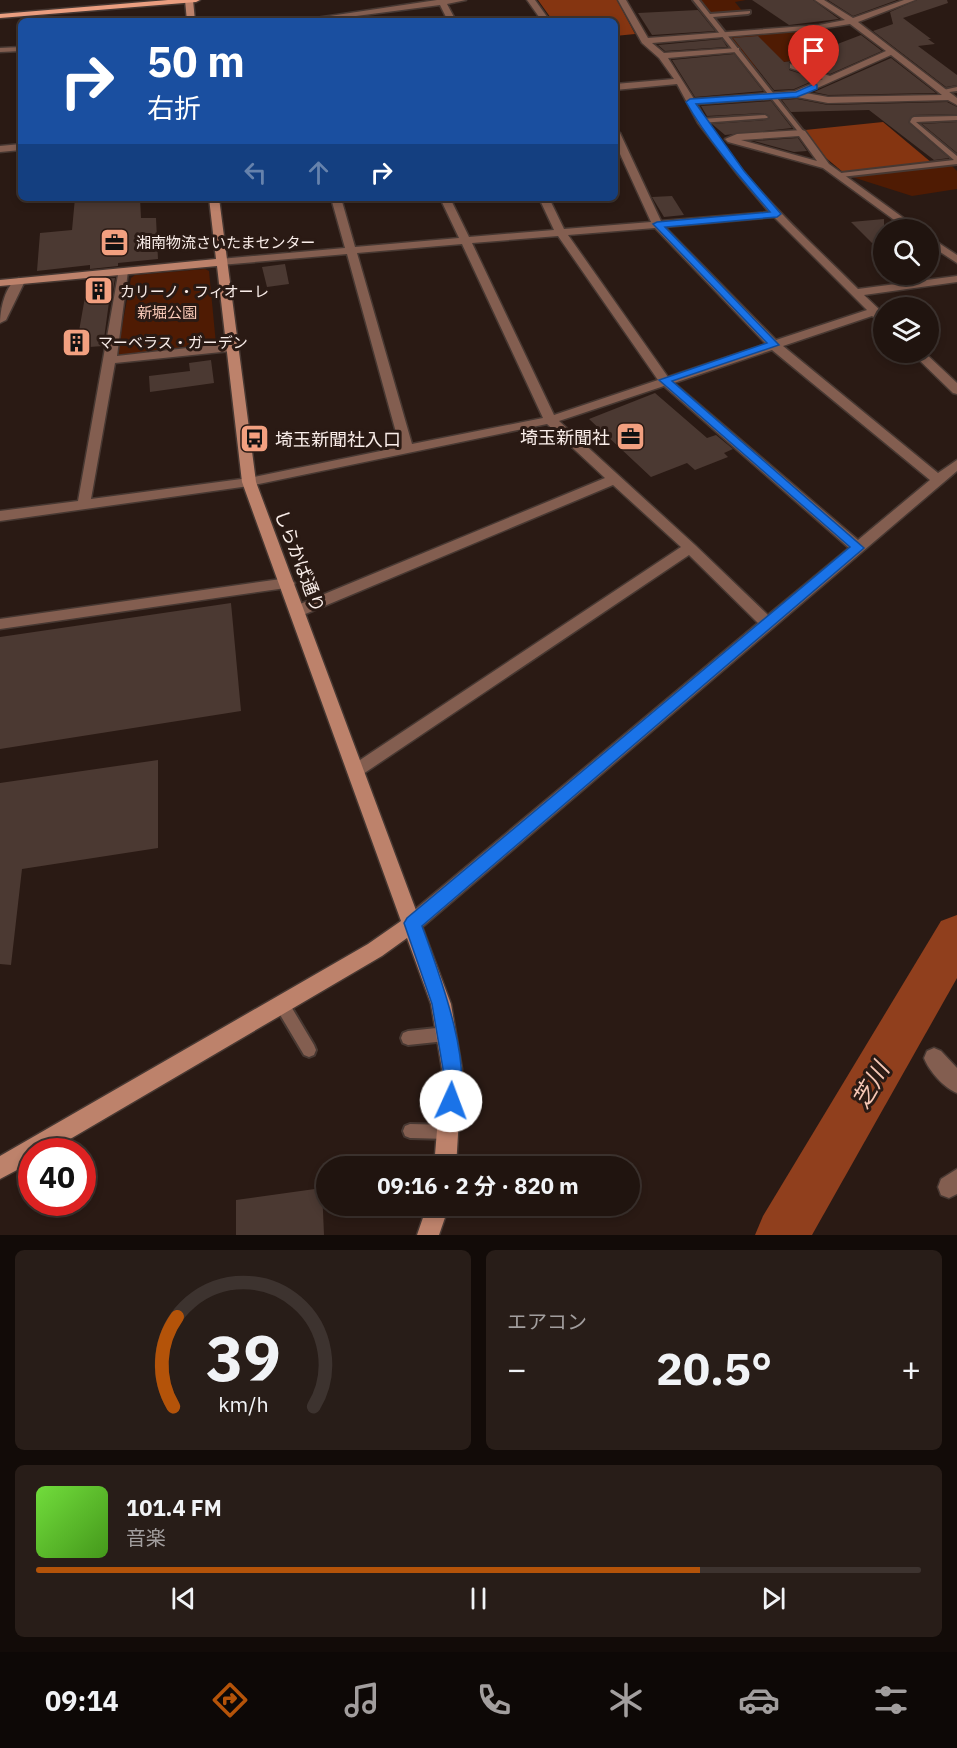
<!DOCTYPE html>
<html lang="ja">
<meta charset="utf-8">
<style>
body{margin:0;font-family:"IBM Plex Sans","Noto Sans JP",sans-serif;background:#281d18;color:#f1f3f6;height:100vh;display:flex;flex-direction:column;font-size:22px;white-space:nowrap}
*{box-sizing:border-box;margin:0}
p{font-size:20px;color:#a29e9e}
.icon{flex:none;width:33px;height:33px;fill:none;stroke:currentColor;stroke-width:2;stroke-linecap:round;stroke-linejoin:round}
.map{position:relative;height:1235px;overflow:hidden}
.sheet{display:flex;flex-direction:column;gap:15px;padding:15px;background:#120b08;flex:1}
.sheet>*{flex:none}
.top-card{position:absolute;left:18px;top:18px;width:600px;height:183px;border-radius:9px;box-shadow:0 3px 9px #0003,0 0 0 2px #3d332f;background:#1a4fa0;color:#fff;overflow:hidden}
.buttons{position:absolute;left:873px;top:219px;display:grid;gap:12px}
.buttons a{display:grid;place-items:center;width:66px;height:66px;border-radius:50%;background:#20140f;box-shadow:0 3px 9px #0003,0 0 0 2px #3d332f;font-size:30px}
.speed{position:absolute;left:18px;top:1138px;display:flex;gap:12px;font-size:30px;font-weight:700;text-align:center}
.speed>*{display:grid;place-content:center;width:78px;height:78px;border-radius:50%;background:#20140f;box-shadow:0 3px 9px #0003,0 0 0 2px #3d332f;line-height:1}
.speed .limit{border:9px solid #d22;background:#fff;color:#111}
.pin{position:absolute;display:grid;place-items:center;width:51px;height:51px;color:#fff;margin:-62px -26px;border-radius:50% 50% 50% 0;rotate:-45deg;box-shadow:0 0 6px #0007}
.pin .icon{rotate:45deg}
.me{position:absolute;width:66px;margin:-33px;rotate:2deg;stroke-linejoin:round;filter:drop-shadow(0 0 4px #0008)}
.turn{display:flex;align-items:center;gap:21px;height:126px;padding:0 30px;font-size:27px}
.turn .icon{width:78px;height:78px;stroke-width:2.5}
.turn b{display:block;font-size:42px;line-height:51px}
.lanes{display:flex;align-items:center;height:57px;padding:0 30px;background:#0003;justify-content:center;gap:30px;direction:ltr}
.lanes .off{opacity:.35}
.big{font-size:45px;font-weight:700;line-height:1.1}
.sheet .card{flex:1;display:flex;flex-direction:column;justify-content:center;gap:9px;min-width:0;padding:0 21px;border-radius:9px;background:#281d18}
.sheet .dial{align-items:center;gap:0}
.dial svg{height:156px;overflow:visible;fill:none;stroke:#3d332f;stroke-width:7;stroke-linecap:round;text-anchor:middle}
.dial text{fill:#f1f3f6;stroke:none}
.song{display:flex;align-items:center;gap:18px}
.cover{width:72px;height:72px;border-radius:9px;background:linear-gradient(135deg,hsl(100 70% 55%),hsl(100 70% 35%))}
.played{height:6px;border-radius:3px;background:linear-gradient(90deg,#b45309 75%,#3d332f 75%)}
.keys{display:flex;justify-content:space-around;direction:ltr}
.heat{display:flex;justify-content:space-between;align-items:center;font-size:33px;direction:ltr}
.sheet .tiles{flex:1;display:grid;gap:15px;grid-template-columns:1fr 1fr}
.card:last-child{grid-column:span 2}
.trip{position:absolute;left:316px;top:1156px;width:324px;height:60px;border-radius:30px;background:#20140f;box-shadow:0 3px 9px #0003,0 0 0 2px #3d332f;font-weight:700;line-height:60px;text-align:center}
.tabs{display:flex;height:96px;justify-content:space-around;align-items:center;background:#0d0806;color:#a29e9e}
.tabs .icon{width:42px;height:42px}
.tabs .current{color:#b45309}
.tabs b{font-size:27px;color:#f1f3f6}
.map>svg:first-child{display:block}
.green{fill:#4f1b03}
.forest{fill:#853511}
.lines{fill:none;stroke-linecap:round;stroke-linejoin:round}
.river{fill:#903f1d;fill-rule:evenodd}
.building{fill:#4b3932}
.lane-casing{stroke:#473832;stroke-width:4}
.street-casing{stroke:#473832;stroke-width:3}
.secondary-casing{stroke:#473832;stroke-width:3}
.primary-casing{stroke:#473832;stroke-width:3}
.lane{fill:#835e50;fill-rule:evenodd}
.street{fill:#835e50;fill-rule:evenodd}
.secondary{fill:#bd826b;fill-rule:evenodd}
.primary{fill:#ea9e80;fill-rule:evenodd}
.route{fill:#1a73e8;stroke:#114b97;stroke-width:1.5}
.labels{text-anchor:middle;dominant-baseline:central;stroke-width:6;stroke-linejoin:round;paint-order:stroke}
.far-poi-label{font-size:15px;fill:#f9ede9;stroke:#2a1a14;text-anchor:start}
.far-park-label{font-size:15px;fill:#f9cab8;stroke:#2a1a14}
.poi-label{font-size:18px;fill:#f9ede9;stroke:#2a1a14;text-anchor:end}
.street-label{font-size:18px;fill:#f9ede9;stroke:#2a1a14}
.near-water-label{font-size:24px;font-style:italic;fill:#f6c7b5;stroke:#2a1a14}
</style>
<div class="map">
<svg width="957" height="1235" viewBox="0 0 957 1235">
<rect width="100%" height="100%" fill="#2a1a14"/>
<g class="green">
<polygon points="699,0 746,0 735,2 743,12 711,15"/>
<polygon points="796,31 810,46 830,46 823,49 822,59 754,64 758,71 755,71 728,37"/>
<polygon points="950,164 957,171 957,189 912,196 849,176"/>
<polygon points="205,269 209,271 216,344 212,347 123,357 117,354 131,278 135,275"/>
</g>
<g class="forest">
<polygon points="538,0 617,0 635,34 615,36 615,21 553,21"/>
<polygon points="883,122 932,163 844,173 826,158 805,130"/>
</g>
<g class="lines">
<polygon class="river" points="957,915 957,978 812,1235 755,1235 763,1216 941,921"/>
</g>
<g class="building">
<polygon points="752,0 813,0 839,19 789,25"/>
<polygon points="828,0 897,0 853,16"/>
<polygon points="917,0 947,0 948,3 903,18 931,39 928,39 935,44 918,46 957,75 957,85 946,87 873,31 893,24 890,12"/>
<polygon points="698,10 715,31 652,35 638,13"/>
<polygon points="861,35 882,51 830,74 789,62 789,70 817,79 794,89 774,90 733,38 758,36 784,62 793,61"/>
<polygon points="722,39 727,47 665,51 658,45"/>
<polygon points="734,54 763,91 695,97 672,60"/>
<polygon points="891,58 936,93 828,95 814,92"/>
<polygon points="797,99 828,105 947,102 957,107 957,114 914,115 908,122 949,158 934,160 869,110 791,112 782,100"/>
<polygon points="771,101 792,128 725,135 712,124 767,120 770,117 765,113 707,116 701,106"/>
<polygon points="957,122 957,153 922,124"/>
<polygon points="798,138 807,151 794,152 754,141"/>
<polygon points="672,196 684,215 664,217 652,197"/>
<polygon points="75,198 140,198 141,218 156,218 158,259 118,263 118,266 90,269 90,265 37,271 40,233 72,230"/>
<polygon points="884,219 884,242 872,243 851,222"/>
<polygon points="285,264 289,284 267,287 262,267"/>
<polygon points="115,278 111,302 109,302 103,346 76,348 88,280"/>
<polygon points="211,360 214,383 150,392 149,376 190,371 189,363"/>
<polygon points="655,393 707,438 716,435 733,449 724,453 728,457 695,470 687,463 651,477 589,419"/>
<polygon points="231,603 241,711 0,749 0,637"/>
<polygon points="158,760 158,848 22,869 11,965 0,964 0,783"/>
<polygon points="322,1188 324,1235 236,1235 236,1200"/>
</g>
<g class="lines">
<defs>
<g id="lane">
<polygon points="693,0 699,0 710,14 750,11 750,13 748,14 713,17 804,132 804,134 800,134"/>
<polygon points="957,87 957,91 942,93 939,91"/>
<polygon points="765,115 768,117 767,118 701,123 698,121 701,119"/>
<polygon points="957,116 957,120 916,122 957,156 957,164 841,177 838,175 841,173 954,160 910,122 912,118 914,117"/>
<polygon points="281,997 286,998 314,1045 316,1050 314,1055 309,1057 304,1055 276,1008 274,1003 276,998"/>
<polygon points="446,1027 451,1029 453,1034 451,1039 446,1041 408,1045 403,1043 401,1038 403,1033 408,1031"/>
<polygon points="410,1124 449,1125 454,1127 456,1132 454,1137 449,1139 410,1138 405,1136 403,1131 405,1126"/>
</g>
<g id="street">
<polygon points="437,0 466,0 447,4 456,21 448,21 440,5 318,21 296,21"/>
<polygon points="527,0 535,0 550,21 542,21"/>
<path d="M 618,0 L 626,0 L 648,38 L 819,25 L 845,20 L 815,0 L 824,0 L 853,18 L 904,0 L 915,0 L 858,22 L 957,98 L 957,105 L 948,100 L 828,103 L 797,97 L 697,104 C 733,173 804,235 858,289 L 957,276 L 957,282 L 864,295 L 884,314 L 884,324 L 872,316 L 783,346 L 938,473 L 957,460 L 957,471 L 420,929 L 413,931 L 406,929 L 404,923 L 406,917 L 758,623 L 689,555 L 357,778 L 351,776 L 349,771 L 351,766 L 681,547 L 613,485 L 303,615 L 293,615 L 291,611 L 293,607 L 605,478 L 547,424 L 249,486 L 0,521 L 0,511 L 78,501 L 119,269 L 127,269 L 128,271 L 117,356 L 231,343 L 237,347 L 231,351 L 115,363 L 91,499 L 249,478 L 400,447 L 347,254 L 220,265 L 215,262 L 220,259 L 345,248 L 331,198 L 341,198 L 355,247 L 459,238 L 440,198 L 450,198 L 469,237 L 554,230 L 539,198 L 549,198 L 564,229 L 651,222 L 615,143 L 615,130 L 620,133 L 661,221 L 769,212 L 738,175 L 698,123 L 677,84 L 615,90 L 615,84 L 674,79 L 659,58 L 642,43 ZM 850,24 L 886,51 L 830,76 L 790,64 L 790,68 L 823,79 L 795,91 L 694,99 L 668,58 L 736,52 L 739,52 L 739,48 L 664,53 L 652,43 L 819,29 ZM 891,55 L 942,95 L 828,97 L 806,93 ZM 774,217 L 867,310 L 776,340 L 665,227 ZM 655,228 L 766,344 L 668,377 L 568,235 ZM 558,236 L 658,380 L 554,415 L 472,243 ZM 462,244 L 543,418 L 412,444 L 357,253 ZM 772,350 L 930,480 L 858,540 L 674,383 ZM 664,386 L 849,548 L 768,615 L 695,545 L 559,421 Z"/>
<polygon points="21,47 21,51 0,52 0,48"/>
<path d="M 802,130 L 805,131 L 829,164 L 920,230 L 908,230 L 823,168 L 728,142 L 725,139 L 737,134 ZM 799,136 L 817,161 L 741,140 Z"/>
<polygon points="21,144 21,150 0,152 0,146"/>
<polygon points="928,236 957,255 957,263 928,244"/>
<path d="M 19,278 L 25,281 L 6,320 L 0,323 C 0,310 5,284 19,278 Z"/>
<polygon points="911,352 924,352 957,383 957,394 953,393"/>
<polygon points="288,578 295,583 293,587 0,629 0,619"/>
<path d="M 934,1048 L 941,1051 L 957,1068 L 957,1093 C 944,1088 929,1071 924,1058 L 927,1051 Z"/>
<polygon points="957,1169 957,1194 949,1198 941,1195 938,1187 941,1179"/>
</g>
<g id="secondary">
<polygon points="185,0 193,0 195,21 187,21"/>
<polygon points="209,198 219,198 256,482 451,1004 462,1069 456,1167 434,1167 442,1069 431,1004 407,938 382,956 48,1152 32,1152 32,1162 0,1179 0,1156 368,944 401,921 242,482 217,266 0,286 0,280 216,259"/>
<polygon points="427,1206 449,1206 439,1235 417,1235"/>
</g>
<polygon id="primary" points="168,0 200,0 196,2 0,18 0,14"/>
</defs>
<use href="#lane" class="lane-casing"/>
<use href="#street" class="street-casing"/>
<use href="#secondary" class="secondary-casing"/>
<use href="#primary" class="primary-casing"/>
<use href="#lane" class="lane"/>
<use href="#street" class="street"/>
<use href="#secondary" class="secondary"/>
<use href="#primary" class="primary"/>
</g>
<path class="route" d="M 814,84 L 817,85 L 817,89 L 797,97 L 696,104 L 744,171 L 781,214 L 777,217 L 665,227 L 779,345 L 672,381 L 864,548 L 422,926 C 437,968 475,1066 457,1108 L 451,1111 L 444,1108 L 441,1101 L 443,1069 L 432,1004 L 404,923 L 407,918 L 850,547 L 659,380 L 767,343 L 653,224 L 657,222 L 770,212 C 740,177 709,142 686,102 L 690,99 L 796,92 Z"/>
<defs>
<symbol id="office-square" viewBox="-11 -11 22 22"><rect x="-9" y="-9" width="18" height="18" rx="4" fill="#f2a080" stroke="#2a1a14"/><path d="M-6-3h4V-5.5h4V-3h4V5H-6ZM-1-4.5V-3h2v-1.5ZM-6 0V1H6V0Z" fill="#111"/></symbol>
<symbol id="building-square" viewBox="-11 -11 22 22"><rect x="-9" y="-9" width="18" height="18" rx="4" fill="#f2a080" stroke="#2a1a14"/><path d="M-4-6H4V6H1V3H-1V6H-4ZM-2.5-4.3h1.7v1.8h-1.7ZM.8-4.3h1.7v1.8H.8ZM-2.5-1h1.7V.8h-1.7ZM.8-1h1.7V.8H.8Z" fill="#111"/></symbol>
<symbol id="bus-square" viewBox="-11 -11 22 22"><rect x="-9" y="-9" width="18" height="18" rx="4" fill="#f2a080" stroke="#2a1a14"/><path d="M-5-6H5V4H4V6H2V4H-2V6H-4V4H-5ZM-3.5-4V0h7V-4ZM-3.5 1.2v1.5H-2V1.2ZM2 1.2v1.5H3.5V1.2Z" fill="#111"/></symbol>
</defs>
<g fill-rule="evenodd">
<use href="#office-square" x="98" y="226" width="33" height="33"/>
<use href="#building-square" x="82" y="274" width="33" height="33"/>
<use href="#building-square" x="60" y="326" width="33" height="33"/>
<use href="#office-square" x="614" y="420" width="33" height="33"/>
<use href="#bus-square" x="238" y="422" width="33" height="33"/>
</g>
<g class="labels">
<g class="far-poi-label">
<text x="136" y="242">湘南物流さいたまセンター</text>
<text x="120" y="291">カリーノ・フィオーレ</text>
<text x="98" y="342">マーベラス・ガーデン</text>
</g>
<g class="far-park-label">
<text x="167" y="312">新堀公園</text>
</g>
<g class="poi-label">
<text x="610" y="437">埼玉新聞社</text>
<text x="275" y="439" text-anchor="start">埼玉新聞社入口</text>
</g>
<g class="street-label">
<text transform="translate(300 561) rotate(69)">しらかば通り</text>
</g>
<g class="near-water-label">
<text transform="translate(870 1085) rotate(-60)">芝川</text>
</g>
</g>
</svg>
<div class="buttons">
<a><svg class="icon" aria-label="search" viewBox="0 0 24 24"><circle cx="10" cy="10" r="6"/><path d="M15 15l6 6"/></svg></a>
<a><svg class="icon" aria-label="layers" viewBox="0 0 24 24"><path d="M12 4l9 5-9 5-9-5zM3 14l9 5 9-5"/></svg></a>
</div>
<div class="speed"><div class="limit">40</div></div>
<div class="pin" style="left:814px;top:87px;background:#d93025"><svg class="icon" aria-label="arrive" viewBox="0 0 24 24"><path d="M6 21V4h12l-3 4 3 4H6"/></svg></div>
<svg class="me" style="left:451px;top:1101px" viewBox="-20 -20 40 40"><circle r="19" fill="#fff"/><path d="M0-13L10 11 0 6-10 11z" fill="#1a73e8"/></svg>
<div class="trip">09:16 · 2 分 · 820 m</div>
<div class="top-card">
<div class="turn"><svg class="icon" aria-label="right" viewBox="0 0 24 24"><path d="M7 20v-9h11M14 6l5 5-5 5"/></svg><div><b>50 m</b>右折</div></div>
<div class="lanes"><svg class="icon off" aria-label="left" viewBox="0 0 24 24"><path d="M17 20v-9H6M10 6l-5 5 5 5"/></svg><svg class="icon off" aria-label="ahead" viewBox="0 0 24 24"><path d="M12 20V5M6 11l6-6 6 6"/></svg><svg class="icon" aria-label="right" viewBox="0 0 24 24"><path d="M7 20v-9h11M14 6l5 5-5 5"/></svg></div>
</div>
</div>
<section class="sheet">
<div class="tiles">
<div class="card dial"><svg viewBox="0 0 100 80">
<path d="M14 69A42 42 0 1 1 86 69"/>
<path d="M14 69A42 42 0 0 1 16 23" stroke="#b45309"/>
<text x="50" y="56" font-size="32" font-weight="700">39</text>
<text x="50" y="72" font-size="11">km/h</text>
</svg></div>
<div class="card"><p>エアコン</p>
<div class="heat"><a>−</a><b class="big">20.5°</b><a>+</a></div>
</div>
<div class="card">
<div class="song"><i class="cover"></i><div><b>101.4 FM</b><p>音楽</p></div></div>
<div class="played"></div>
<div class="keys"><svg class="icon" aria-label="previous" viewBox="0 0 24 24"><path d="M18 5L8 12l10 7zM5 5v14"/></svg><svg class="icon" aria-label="pause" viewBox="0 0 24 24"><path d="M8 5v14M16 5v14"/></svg><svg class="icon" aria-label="next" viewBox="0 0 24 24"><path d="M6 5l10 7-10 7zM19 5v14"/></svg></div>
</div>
</div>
</section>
<nav class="tabs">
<b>09:14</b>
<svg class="icon current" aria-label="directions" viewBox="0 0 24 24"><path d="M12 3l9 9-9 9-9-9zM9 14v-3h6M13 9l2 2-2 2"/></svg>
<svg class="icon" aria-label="music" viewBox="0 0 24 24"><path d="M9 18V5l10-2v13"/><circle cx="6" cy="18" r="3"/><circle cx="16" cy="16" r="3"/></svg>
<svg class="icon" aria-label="phone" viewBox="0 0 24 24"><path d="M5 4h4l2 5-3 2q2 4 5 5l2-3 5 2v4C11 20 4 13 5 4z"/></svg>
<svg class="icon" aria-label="climate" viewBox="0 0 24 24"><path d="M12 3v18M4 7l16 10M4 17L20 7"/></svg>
<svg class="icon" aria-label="car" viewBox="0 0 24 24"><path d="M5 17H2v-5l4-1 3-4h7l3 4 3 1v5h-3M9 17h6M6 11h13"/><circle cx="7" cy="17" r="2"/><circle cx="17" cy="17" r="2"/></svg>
<svg class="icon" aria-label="filters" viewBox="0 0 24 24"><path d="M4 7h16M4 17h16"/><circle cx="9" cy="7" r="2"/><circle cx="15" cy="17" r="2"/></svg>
</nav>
